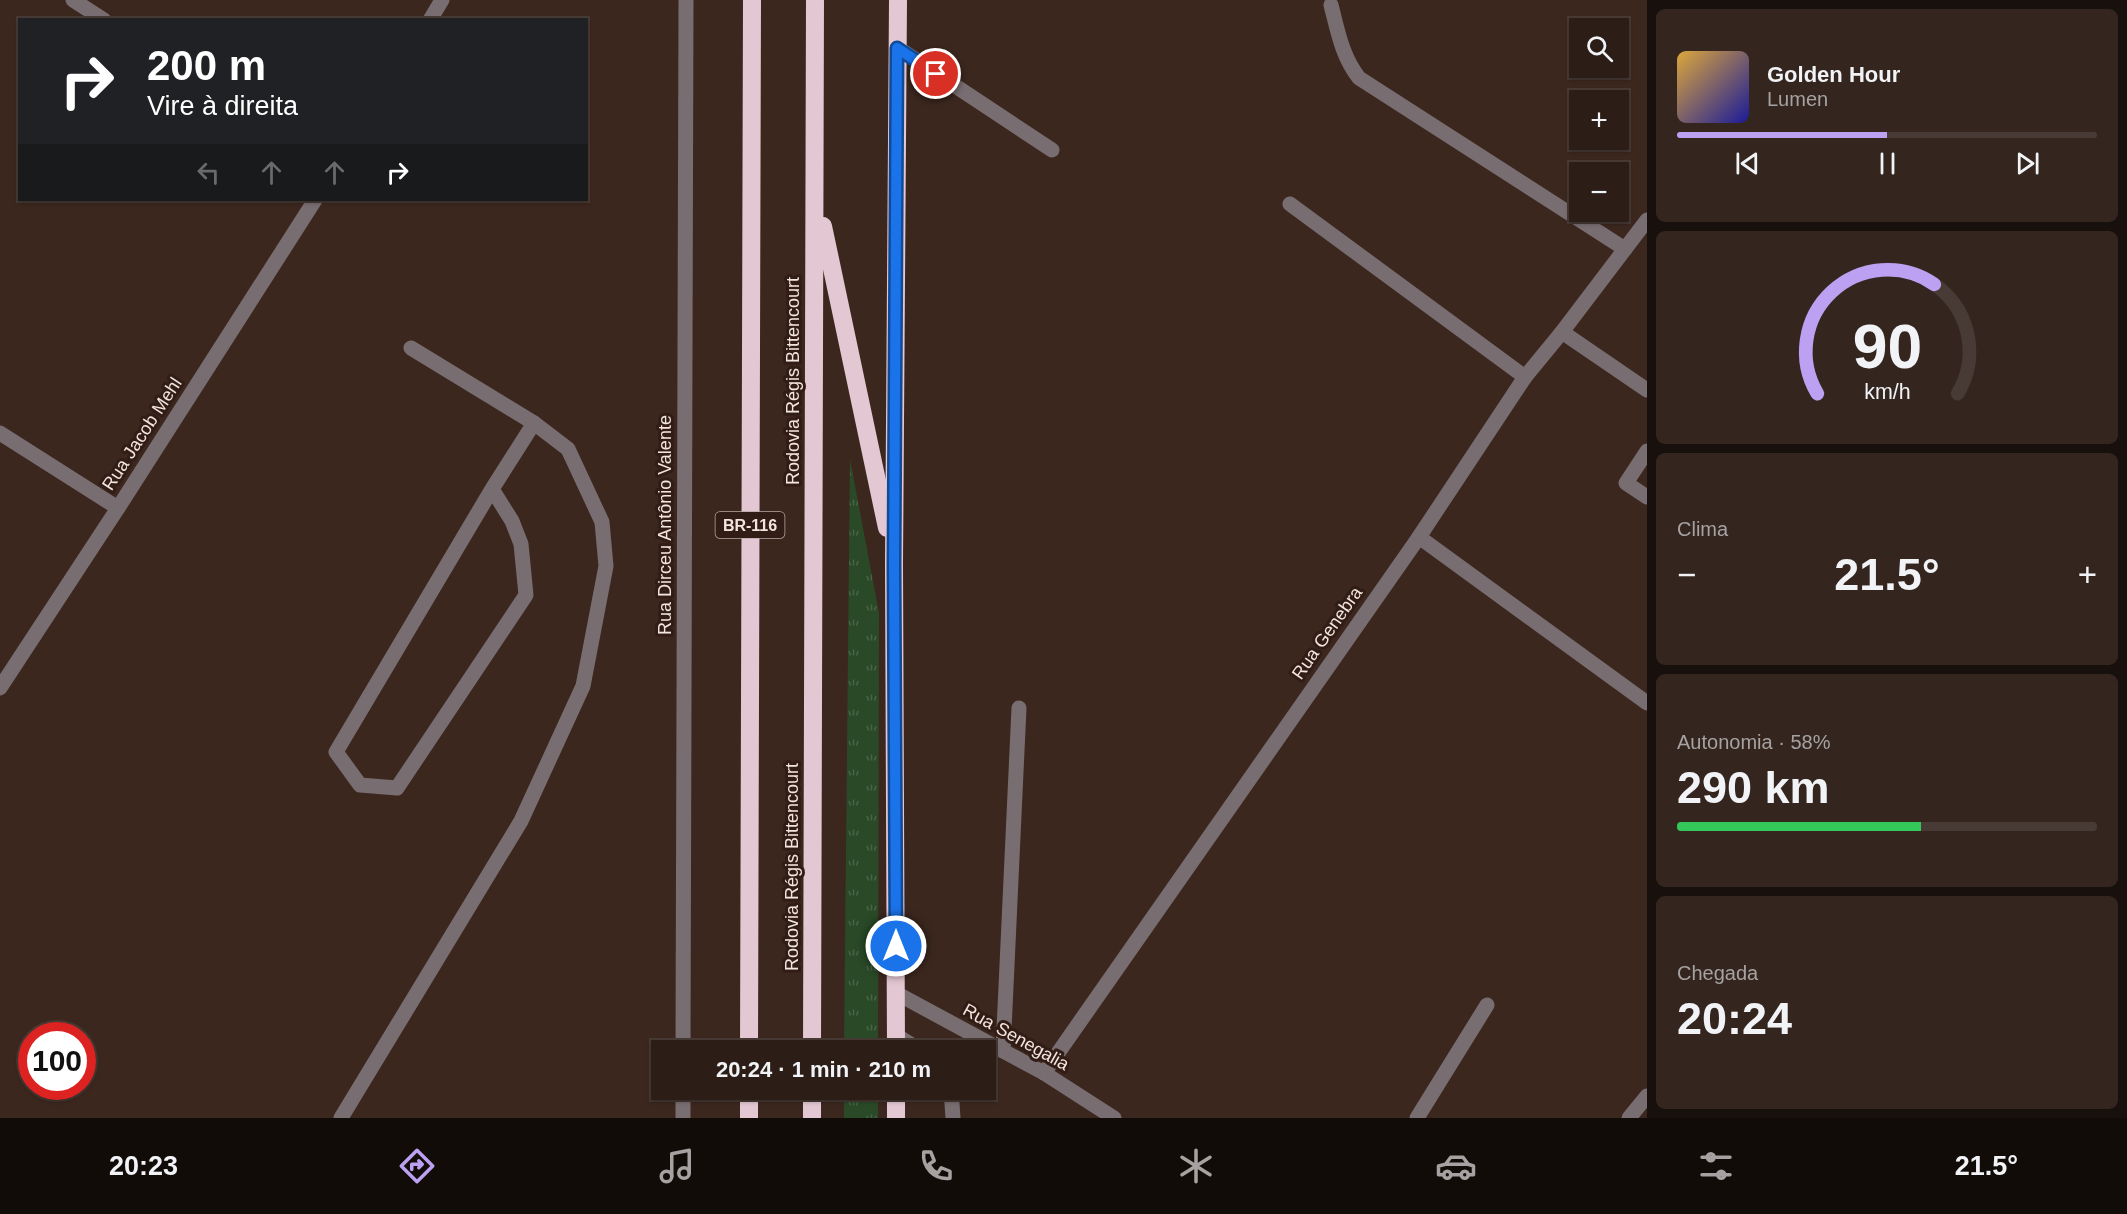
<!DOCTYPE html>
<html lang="pt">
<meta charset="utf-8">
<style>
body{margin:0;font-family:Arial,sans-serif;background:#34261f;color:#f1f3f6;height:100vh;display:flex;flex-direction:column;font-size:22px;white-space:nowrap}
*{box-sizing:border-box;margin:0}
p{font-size:20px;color:#a6a2a1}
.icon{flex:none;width:33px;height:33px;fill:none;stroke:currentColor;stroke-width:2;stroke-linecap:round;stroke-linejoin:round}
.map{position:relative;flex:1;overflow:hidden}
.panel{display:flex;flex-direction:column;gap:9px;padding:9px;background:#18100c;width:480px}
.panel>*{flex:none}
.hud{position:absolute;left:18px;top:18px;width:570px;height:183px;border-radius:0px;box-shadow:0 2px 4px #0004,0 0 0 2px #483b35;background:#202124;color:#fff;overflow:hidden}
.tools{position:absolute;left:1569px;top:18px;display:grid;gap:12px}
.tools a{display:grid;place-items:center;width:60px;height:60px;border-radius:0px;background:#2c1d16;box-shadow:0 2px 4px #0004,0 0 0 2px #483b35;font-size:30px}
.speed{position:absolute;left:18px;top:1022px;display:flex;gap:12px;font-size:30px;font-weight:700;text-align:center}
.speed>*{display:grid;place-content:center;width:78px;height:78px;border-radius:50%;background:#2c1d16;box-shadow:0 2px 4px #0004,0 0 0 2px #483b35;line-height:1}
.speed .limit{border:9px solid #d22;background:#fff;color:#111}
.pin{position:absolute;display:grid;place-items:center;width:51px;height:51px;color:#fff;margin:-26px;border:3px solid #fff;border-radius:50%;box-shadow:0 2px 6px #0007}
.me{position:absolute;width:66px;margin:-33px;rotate:0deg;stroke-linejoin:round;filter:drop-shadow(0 0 4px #0008)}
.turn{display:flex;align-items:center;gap:21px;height:126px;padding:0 30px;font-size:27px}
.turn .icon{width:78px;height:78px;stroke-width:2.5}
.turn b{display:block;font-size:42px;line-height:51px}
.lanes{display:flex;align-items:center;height:57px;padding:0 30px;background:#0003;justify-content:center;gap:30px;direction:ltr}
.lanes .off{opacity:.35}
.big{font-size:45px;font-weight:700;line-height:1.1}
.panel .tile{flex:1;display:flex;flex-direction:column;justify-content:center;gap:9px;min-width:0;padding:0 21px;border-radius:9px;background:#34261f}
.panel .dial{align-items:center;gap:0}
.dial svg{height:156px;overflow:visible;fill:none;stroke:#483b35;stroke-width:7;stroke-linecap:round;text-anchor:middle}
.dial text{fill:#f1f3f6;stroke:none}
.song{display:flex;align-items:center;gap:18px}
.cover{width:72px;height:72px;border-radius:9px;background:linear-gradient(135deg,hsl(40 70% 55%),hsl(240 70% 35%))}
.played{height:6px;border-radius:3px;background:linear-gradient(90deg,#bca0f2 50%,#483b35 50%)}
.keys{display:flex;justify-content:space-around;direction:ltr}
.heat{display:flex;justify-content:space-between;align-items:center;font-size:33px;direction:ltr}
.charge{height:9px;border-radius:4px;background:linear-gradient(90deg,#34c759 58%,#483b35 0)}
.trip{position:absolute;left:651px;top:1040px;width:345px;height:60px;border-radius:0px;background:#2c1d16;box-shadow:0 2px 4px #0004,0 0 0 2px #483b35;font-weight:700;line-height:60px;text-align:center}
.dock{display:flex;height:96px;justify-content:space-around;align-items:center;background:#120c09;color:#a6a2a1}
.dock .icon{width:42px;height:42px}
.dock .selected{color:#bca0f2}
.dock b{font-size:27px;color:#f1f3f6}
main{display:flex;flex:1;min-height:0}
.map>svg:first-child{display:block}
.grass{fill:url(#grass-tufts)}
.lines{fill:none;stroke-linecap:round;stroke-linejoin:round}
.minor{stroke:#786d71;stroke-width:15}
.highway{stroke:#e3c7d2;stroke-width:18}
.route-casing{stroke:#114b97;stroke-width:15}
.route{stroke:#1a73e8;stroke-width:10}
.labels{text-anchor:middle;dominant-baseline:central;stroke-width:6;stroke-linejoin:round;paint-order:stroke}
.shield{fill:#311d15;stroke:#b8a8a2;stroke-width:1.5}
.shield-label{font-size:16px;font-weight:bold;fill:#f2e4de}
.street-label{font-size:18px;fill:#f2e4de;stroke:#311d15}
</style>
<main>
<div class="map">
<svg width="1647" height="1118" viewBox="0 0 1647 1118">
<defs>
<pattern id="grass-tufts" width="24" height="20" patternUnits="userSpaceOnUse" patternTransform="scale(1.5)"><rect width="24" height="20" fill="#294927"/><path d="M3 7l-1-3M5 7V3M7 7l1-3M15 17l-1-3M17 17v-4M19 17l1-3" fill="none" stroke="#486346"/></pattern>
</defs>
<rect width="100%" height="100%" fill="#3b271e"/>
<g class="grass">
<polygon points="850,459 879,613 878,1050 844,1050"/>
<rect x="844" y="1089" width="34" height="29"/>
</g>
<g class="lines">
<g class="minor">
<polyline points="73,0 104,20"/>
<path d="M 1331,5 C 1338,32 1342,56 1359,78 L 1625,249"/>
<polyline points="430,20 442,0"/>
<polyline points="898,48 1052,150"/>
<polyline points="1290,204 1525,377"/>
<polyline points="1562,332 1647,390"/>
<polyline points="0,433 118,508"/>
<polyline points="1647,451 1626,483 1647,497"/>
<polyline points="492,489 512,521 521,544 526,595 397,788 360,785 336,752 492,489 534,423"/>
<polyline points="1419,537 1647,703"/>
<polyline points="0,688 118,508 315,200"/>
<polyline points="896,993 1044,1073 1114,1118"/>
<polyline points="896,1035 920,1050"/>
<polyline points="683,1050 686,0"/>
<polyline points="1003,1051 1019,708"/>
<polyline points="1044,1073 1419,537 1525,377 1562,332 1647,220"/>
<polyline points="951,1089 953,1118"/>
<polyline points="341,1118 521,821 583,686 606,566 602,522 568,449 534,423 411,348"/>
<polyline points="683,1118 683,1089"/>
<polyline points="1417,1118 1487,1005"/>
<polyline points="1629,1118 1647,1096"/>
</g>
<g class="highway">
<polyline points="823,226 887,528"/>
<polyline points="749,1050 752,0"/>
<polyline points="812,1050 815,0"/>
<polyline points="896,1050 894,564 898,0"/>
<polyline points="749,1118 749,1089"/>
<polyline points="812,1118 812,1089"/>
<polyline points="896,1118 896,1089"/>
</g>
</g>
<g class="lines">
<defs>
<polyline id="route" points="896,946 894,564 897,48 936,74"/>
</defs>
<use href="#route" class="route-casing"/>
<use href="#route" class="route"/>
</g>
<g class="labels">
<rect class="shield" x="715.5" y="512" width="69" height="26" rx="4.5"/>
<g class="shield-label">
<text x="750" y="525">BR-116</text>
</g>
<g class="street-label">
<text transform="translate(793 381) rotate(-90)">Rodovia Régis Bittencourt</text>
<text transform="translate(142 434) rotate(-57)">Rua Jacob Mehl</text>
<text transform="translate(665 525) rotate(-90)">Rua Dirceu Antônio Valente</text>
<text transform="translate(1327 633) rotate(-55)">Rua Genebra</text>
<text transform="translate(792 867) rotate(-90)">Rodovia Régis Bittencourt</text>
<text transform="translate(1016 1037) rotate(29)">Rua Senegalia</text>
</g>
</g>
</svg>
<div class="tools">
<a><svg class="icon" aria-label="search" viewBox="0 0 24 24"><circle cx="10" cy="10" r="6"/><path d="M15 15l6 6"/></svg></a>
<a>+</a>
<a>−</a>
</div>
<div class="speed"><div class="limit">100</div></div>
<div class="pin" style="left:936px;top:74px;background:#d93025"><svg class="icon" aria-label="arrive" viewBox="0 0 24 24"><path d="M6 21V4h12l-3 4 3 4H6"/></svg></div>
<svg class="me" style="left:896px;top:946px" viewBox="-20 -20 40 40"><circle r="17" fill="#1a73e8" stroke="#fff" stroke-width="3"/><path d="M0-11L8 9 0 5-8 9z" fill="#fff"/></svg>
<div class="trip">20:24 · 1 min · 210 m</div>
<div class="hud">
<div class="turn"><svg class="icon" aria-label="right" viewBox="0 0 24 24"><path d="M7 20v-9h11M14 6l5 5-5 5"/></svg><div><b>200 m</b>Vire à direita</div></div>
<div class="lanes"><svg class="icon off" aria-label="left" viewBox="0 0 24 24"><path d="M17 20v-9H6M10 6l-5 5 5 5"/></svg><svg class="icon off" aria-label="ahead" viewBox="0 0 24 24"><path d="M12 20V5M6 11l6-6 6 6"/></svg><svg class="icon off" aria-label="ahead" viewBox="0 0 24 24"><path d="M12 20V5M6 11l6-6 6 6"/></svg><svg class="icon" aria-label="right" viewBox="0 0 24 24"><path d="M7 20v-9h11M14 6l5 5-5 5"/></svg></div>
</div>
</div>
<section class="panel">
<div class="tile">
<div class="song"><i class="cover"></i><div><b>Golden Hour</b><p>Lumen</p></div></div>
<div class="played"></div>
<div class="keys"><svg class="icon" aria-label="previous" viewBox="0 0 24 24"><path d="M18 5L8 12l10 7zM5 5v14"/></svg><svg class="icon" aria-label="pause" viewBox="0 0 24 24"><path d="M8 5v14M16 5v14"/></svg><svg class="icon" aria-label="next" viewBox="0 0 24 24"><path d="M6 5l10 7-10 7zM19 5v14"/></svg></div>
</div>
<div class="tile dial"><svg viewBox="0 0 100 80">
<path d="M14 69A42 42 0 1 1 86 69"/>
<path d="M14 69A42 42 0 0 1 74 13" stroke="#bca0f2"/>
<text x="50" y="56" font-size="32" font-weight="700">90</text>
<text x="50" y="72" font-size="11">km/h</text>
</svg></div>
<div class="tile"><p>Clima</p>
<div class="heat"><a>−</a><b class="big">21.5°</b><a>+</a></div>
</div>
<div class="tile"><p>Autonomia · 58%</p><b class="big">290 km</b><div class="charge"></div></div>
<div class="tile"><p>Chegada</p><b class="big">20:24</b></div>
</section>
</main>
<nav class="dock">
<b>20:23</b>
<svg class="icon selected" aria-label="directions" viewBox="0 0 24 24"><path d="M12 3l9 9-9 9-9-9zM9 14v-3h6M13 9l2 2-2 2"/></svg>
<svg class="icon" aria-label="music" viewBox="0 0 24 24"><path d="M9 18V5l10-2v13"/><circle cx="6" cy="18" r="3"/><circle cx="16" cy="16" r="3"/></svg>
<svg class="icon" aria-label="phone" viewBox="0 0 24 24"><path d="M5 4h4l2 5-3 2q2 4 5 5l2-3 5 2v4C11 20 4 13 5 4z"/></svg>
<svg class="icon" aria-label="climate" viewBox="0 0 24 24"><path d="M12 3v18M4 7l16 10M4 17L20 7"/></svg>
<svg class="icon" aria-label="car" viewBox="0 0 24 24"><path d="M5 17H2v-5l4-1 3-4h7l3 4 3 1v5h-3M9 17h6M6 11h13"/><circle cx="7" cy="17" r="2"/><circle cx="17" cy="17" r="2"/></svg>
<svg class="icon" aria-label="filters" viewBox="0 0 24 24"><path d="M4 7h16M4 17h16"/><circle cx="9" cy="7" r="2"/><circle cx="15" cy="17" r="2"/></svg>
<b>21.5°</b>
</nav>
